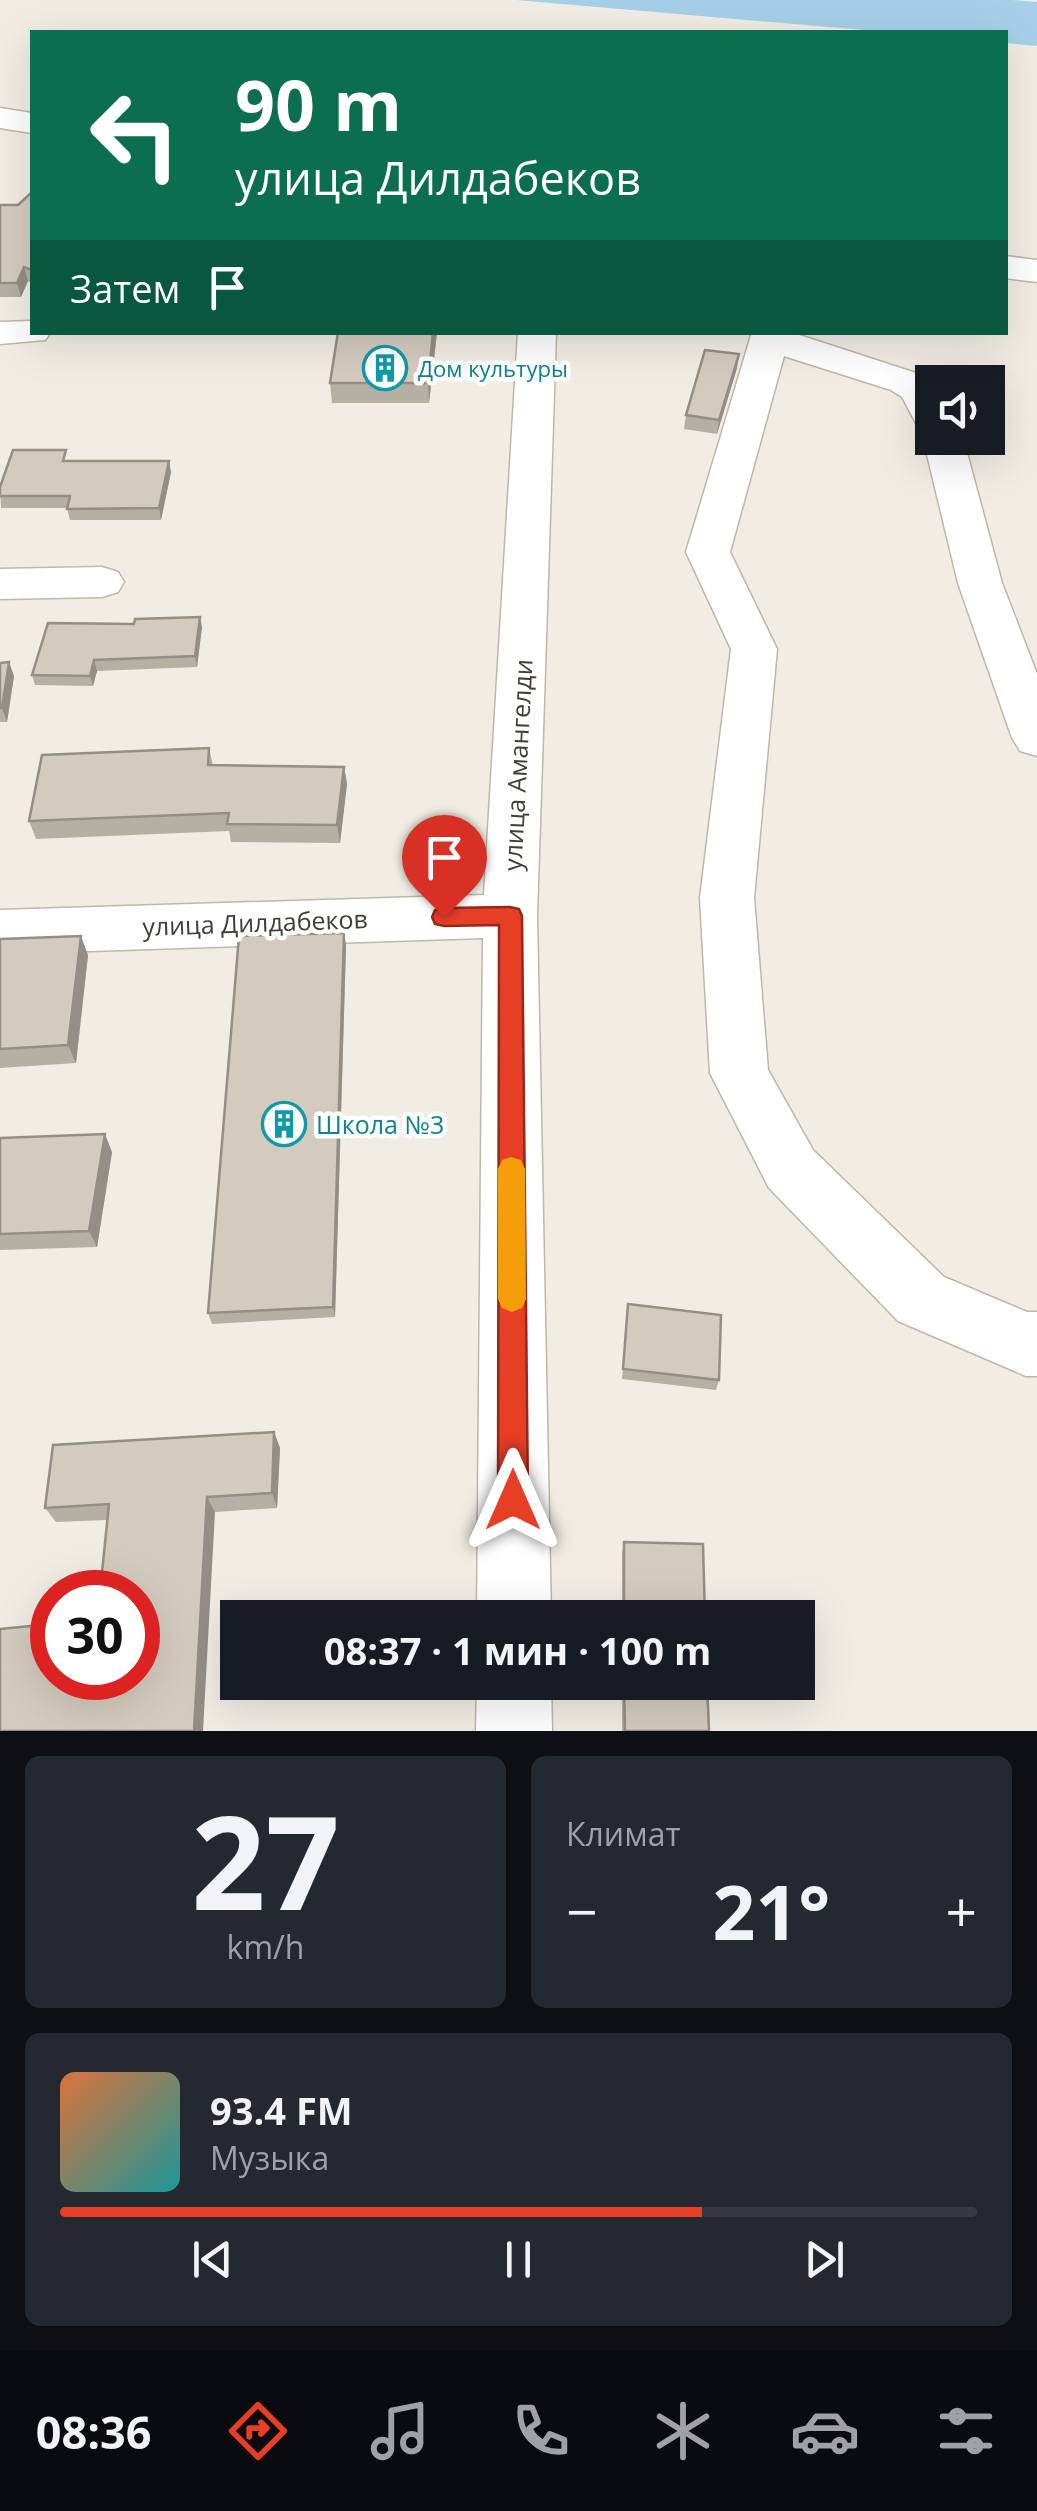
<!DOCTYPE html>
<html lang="ru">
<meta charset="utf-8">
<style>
body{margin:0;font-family:"Open Sans",sans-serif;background:#242831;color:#f1f3f6;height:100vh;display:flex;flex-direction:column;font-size:38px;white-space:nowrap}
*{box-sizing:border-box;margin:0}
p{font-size:32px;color:#9ea1a6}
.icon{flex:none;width:55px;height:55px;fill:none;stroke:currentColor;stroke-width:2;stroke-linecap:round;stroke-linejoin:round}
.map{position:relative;height:1731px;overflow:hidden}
.panel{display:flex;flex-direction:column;gap:25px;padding:25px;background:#0d0f14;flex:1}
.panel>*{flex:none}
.top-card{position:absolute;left:30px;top:30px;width:978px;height:305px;border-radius:0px;box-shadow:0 10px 40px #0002;background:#0b6e4f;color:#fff;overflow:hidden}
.fabs{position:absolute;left:915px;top:365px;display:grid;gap:20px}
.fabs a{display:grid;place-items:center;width:90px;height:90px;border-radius:0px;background:#171b24;box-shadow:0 10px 40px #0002;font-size:50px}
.speed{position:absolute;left:30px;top:1570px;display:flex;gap:20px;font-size:50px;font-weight:700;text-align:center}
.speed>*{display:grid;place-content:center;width:130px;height:130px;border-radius:50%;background:#171b24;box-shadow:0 10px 40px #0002;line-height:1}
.speed .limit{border:15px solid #d22;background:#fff;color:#111}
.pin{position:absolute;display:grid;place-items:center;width:85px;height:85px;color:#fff;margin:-102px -42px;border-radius:50% 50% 50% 0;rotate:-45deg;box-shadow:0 0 10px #0007}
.pin .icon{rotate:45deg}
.me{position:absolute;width:110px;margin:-55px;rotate:0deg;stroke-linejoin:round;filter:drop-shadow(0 0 8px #0008)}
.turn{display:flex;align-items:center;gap:35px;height:210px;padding:0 40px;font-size:45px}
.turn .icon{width:130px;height:130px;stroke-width:2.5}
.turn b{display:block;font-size:70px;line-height:85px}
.then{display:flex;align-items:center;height:95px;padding:0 40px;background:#0003;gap:20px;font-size:38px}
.big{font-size:75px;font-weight:700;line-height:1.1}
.panel .widget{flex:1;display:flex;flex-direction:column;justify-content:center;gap:15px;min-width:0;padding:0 35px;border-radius:15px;background:#242831}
.panel .dial{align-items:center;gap:0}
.dial b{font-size:130px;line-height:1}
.song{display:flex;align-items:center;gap:30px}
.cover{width:120px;height:120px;border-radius:15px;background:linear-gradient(135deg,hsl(20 70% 55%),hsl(180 70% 35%))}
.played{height:10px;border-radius:5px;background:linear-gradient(90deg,#e73e26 70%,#363941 70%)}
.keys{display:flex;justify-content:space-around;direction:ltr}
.heat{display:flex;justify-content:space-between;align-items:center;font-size:55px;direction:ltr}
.panel .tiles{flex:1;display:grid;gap:25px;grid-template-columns:1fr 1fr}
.widget:last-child{grid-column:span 2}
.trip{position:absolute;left:220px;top:1600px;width:595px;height:100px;border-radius:0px;background:#171b24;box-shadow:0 10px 40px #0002;font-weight:700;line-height:100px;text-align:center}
.dock{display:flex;height:160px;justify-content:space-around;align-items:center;background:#090b0e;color:#9ea1a6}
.dock .icon{width:70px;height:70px}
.dock .active{color:#e73e26}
.dock b{font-size:45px;color:#f1f3f6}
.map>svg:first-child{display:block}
.water{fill:#a6d0e9}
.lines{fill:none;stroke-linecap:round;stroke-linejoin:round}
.minor-casing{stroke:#beb7ac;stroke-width:3}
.minor{fill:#fff;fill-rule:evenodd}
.wall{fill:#b6afa4}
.shaded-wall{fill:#948e86}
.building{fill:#d4cbbf;stroke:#948e86;stroke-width:2.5}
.route{fill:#e73e26;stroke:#962819;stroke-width:2.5}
.slow{fill:#f59e0b}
.labels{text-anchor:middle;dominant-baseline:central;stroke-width:9;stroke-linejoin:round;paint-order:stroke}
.far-culture-label{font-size:22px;fill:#0d838f;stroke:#fff;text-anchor:start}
.street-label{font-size:25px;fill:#433d35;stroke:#fff}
.culture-label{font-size:25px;fill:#0d838f;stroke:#fff;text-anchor:start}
</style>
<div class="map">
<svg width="1037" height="1731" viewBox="0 0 1037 1731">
<rect width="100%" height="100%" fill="#f1ede5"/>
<polygon class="water" points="516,0 1013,0 1037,2 1037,46 1005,43 1005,32 887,32"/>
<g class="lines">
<defs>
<g id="minor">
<polygon points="0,108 32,113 32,133 0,128"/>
<polygon points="1005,256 1037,260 1037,282 1005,278"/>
<polygon points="32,321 32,332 51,332 45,340 0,344 0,322"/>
<polygon points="518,332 556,332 537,916 551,1618 477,1618 483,938 0,954 0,910 484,895"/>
<polygon points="752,332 790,332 919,374 932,382 932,438 963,438 1002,583 1037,674 1037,756 1020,751 1012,738 958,583 923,438 929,429 918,427 902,397 891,390 784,356 730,552 777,649 754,898 768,1070 813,1150 944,1277 1027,1312 1037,1312 1037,1376 1026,1376 898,1321 769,1188 710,1073 700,898 731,649 686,552"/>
<polygon points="102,567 118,572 124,582 118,592 102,597 0,599 0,569"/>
<polygon points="477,1682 551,1682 552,1731 476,1731"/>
</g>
</defs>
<use href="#minor" class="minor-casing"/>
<use href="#minor" class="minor"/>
</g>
<g class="wall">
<polygon points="32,192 32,283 28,281 21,297 0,297 0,205 18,205"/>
<polygon points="338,332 437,332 429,403 332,403 330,383"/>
<polygon points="737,368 717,434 684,429 686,415"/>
<polygon points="69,461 171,472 161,520 70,520 67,508 1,508 0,487"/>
<polygon points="202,627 197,667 97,671 93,686 35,685 32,675"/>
<polygon points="0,663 14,676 7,722 0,722"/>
<polygon points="209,748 213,765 344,767 347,784 340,843 231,842 229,831 36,839 29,821"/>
<polygon points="344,933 346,946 335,1317 212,1324 208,1313"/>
<polygon points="0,939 88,955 76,1063 0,1068"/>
<polygon points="0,1138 112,1152 97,1247 0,1250"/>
<polygon points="627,1315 719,1380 716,1390 622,1379"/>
<polygon points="274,1432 280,1448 277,1508 215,1512 138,1678 107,1520 56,1522 45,1508"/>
<polygon points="624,1542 705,1618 622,1618 622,1553"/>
<polygon points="622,1682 707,1682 709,1731 622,1731"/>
</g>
<g class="shaded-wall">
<polygon points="24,267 28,281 21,297 17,283"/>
<polygon points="433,332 437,332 429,403 428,383"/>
<polygon points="739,354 737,368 717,434 719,420"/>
<polygon points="169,461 171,472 161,520 159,508"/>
<polygon points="200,617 202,627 197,667 195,656"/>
<polygon points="94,660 97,671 93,686 90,676"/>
<polygon points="9,662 14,676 7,722 2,708"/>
<polygon points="344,767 347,784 340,843 337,825"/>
<polygon points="344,933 346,946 335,1317 333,1307"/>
<polygon points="81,936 88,955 76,1063 68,1045"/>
<polygon points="105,1134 112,1152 97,1247 89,1231"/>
<polygon points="274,1432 280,1448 277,1508 272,1493"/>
<polygon points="207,1497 215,1512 203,1731 194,1731"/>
</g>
<g class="building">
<polygon points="32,192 32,270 24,267 17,283 0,283 0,205 18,205"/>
<polygon points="338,332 433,332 428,383 330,383"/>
<polygon points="705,350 739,354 719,420 686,415"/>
<polygon points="13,450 66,450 63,461 169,461 159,508 67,509 70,496 0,496 0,487"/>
<polygon points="200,617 195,656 94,660 90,676 32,675 48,623 134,624 135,619"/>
<polygon points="9,662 2,708 0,708 0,663"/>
<polygon points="209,748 208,765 344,767 337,825 227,824 229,813 29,821 42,755"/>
<polygon points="344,933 333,1307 208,1313 239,936"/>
<polygon points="81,936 68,1045 0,1049 0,939"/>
<polygon points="105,1134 89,1231 0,1234 0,1138"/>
<polygon points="628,1304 721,1315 719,1380 623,1369"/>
<polygon points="274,1432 272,1493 207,1497 194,1731 0,1731 0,1629 52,1624 52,1678 138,1678 138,1592 100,1592 109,1504 45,1508 53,1445"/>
<polygon points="624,1542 703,1544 705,1618 624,1618"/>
<polygon points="624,1682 707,1682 709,1731 625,1731"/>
</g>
<polygon class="route" points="510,907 519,909 522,916 528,1500 524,1511 513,1516 503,1511 498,1500 499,925 444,926 435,924 432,917 435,910 444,908"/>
<polygon class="slow" points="511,1157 521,1160 525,1169 526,1299 522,1308 512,1312 502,1308 498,1299 498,1169 502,1160"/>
<defs>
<symbol id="building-ring" viewBox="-11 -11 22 22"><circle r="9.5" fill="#fff" stroke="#0f9aa8" stroke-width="1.5"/><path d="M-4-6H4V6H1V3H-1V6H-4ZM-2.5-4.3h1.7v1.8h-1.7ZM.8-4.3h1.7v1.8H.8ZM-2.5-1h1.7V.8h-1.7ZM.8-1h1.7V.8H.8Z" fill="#0f9aa8"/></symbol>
</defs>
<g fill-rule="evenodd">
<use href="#building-ring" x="360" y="343" width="50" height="50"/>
<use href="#building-ring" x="259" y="1099" width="50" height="50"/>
</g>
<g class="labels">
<g class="far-culture-label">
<text x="418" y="368">Дом культуры</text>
</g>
<g class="street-label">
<text transform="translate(517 765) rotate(-87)">улица Амангелди</text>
<text transform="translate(255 922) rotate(-2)">улица Дилдабеков</text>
</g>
<g class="culture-label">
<text x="316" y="1124">Школа №3</text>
</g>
</g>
</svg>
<div class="fabs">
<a><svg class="icon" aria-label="sound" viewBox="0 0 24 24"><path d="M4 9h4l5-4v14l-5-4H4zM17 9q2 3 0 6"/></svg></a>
</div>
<div class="speed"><div class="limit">30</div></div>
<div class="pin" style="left:444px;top:917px;background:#d93025"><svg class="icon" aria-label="arrive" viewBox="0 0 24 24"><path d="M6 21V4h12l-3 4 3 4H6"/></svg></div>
<svg class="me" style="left:513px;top:1500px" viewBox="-20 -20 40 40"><path d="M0-17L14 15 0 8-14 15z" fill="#e73e26" stroke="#fff" stroke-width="4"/></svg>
<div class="trip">08:37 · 1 мин · 100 m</div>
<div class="top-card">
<div class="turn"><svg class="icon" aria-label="left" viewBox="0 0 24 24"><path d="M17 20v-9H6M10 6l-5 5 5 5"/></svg><div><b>90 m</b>улица Дилдабеков</div></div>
<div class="then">Затем<svg class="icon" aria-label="arrive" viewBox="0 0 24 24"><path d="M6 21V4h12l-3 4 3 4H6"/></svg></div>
</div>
</div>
<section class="panel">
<div class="tiles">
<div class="widget dial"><b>27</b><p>km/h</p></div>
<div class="widget"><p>Климат</p>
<div class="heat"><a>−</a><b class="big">21°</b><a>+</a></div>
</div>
<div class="widget">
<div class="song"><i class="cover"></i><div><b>93.4 FM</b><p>Музыка</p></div></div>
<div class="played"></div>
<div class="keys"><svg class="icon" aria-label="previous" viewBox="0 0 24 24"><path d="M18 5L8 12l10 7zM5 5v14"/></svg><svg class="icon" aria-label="pause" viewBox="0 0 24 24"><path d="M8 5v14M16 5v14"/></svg><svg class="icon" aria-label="next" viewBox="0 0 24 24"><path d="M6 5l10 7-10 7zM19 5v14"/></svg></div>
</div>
</div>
</section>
<nav class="dock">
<b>08:36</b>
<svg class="icon active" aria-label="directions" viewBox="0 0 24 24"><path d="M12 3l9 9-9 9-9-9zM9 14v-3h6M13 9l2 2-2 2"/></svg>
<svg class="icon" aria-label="music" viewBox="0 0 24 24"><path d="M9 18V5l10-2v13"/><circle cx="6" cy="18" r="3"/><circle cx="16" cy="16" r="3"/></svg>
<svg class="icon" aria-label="phone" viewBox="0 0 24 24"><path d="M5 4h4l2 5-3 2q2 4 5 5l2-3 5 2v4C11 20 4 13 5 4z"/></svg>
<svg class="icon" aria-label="climate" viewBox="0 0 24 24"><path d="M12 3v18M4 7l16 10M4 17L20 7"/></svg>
<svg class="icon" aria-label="car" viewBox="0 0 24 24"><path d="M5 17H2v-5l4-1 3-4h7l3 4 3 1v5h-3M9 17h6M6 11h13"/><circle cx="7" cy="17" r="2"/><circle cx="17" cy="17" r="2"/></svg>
<svg class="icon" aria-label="filters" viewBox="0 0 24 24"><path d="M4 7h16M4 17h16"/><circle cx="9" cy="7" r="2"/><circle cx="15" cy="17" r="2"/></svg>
</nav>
